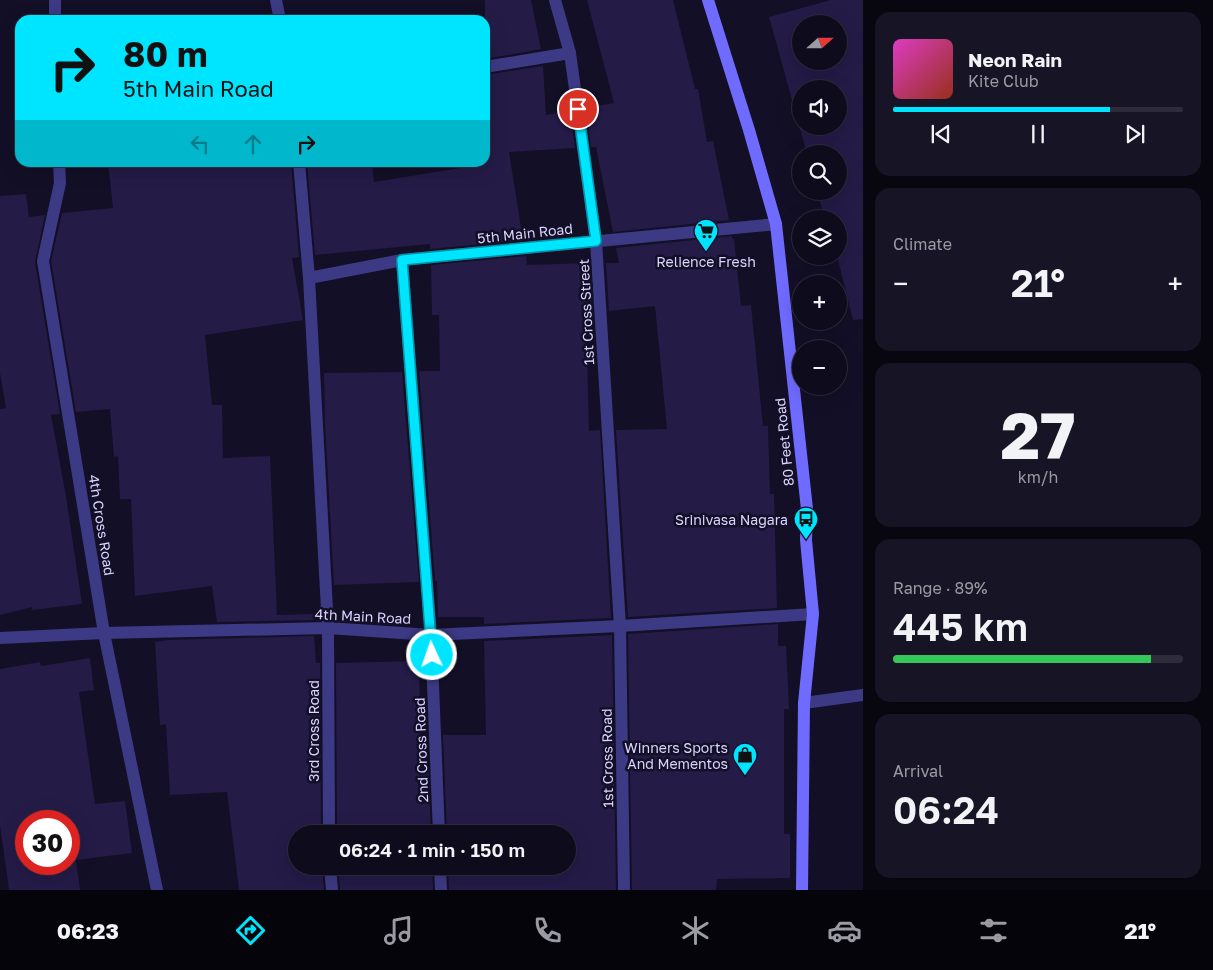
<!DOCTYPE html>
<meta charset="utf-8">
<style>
body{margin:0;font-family:"Golos Text",sans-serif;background:#171425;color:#f1f3f6;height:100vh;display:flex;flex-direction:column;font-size:19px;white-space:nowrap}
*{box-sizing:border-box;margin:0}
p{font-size:16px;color:#9b9ba3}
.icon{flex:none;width:28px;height:28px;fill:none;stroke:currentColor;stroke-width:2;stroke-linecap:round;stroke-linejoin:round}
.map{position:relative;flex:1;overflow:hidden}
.drawer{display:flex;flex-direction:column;gap:12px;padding:12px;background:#08060f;width:350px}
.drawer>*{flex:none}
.banner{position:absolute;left:15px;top:15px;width:475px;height:152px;border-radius:15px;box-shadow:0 5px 20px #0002,0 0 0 1px #2e2b3b;background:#00e5ff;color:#111;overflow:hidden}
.needle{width:32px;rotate:69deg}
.buttons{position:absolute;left:792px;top:15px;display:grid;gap:10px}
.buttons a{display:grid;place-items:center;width:55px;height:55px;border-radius:50%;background:#0e0b1c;box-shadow:0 5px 20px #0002,0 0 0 1px #2e2b3b;font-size:25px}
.speed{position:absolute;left:15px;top:810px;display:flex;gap:10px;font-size:25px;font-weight:700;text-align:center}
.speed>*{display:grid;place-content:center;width:65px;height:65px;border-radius:50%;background:#0e0b1c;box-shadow:0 5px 20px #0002,0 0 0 1px #2e2b3b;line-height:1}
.speed .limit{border:8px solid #d22;background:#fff;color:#111}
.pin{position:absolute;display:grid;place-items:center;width:42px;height:42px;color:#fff;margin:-21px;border:2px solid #fff;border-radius:50%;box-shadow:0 1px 5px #0007}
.me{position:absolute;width:55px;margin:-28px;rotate:357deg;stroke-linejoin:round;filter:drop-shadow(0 0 4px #0008)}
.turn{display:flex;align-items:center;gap:18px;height:105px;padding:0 25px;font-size:22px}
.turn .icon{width:65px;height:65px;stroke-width:2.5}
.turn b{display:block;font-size:35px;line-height:42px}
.lanes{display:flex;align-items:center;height:48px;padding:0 25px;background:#0003;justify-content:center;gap:25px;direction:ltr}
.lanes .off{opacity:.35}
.big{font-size:38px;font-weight:600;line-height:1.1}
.drawer .card{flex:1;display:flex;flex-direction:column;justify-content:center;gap:8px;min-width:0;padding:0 18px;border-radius:15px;background:#171425}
.drawer .dial{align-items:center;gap:0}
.dial b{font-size:65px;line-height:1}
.song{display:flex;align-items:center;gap:15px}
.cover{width:60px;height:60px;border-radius:8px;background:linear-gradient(135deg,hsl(310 70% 55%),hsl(10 70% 35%))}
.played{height:5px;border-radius:2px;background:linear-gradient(90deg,#00e5ff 75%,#2e2b3b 75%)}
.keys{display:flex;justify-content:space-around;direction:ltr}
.heat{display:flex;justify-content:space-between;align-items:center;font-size:28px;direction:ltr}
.charge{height:8px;border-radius:4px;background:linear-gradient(90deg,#34c759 89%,#2e2b3b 0)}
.trip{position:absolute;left:288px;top:825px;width:288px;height:50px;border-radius:25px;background:#0e0b1c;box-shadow:0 5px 20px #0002,0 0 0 1px #2e2b3b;font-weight:600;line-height:50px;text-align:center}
.dock{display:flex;height:80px;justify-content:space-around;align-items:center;background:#06040b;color:#9b9ba3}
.dock .icon{width:35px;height:35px}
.dock .current{color:#00e5ff}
.dock b{font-size:22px;color:#f1f3f6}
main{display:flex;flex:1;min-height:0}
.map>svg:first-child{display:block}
.building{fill:#241b47;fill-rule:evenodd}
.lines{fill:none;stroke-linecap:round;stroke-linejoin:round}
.street{stroke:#3d3a85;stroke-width:12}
.secondary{stroke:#6f6bff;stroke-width:12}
.route-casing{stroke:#0095a6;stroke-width:12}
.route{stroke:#00e5ff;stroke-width:9}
.labels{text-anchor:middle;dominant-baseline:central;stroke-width:5;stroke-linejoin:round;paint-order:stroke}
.street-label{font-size:14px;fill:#d9d4ff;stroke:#130f26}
.poi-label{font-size:14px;fill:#d9d4ff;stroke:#130f26;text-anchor:end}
</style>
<main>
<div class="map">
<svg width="863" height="890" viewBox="0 0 863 890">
<rect width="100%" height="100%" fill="#130f26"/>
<g class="building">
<polygon points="485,0 531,0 541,49 485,59"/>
<polygon points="587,0 673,0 695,89 698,89 707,142 713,141 729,220 613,232 596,147 591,147 586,108 614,103"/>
<path d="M 831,0 L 863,0 L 863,319 L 853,320 L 837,256 L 839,256 L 839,219 L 825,219 L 817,191 L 839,191 L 839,154 L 807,154 L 769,17 ZM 801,24 L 839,24 L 839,61 L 801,61 ZM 801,89 L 839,89 L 839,126 L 801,126 Z"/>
<polygon points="543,66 546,115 570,111 575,148 509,152 523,240 430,249 430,244 315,255 307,162 372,162 374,182 485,164 485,75"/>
<polygon points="108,162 291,162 299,257 292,258 303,320 205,335 212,405 222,405 223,458 270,456 277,615 313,614 314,620 217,622 212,586 135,596 131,499 120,499 118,456 114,457 110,409 76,412 51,261 62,213 113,208"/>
<polygon points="26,194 29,217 45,215 35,262 60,414 51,415 66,496 82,604 32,610 32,607 0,615 0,409 6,408 0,373 0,196"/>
<polygon points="732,236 732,239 734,239 741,306 751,305 763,426 768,426 770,494 774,494 777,608 628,617 616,430 667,429 655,306 609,311 606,263 619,263 616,248"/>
<polygon points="526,256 527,265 589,263 592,313 586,314 589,431 600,430 611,618 484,624 484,617 438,617 437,581 435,581 419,371 440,371 439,315 432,315 431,265"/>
<polygon points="402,372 419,582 334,585 325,422 324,373"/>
<polygon points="778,624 778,646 786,646 789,709 784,709 784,834 790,834 790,878 717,879 716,890 632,890 628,634"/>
<polygon points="612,635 616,890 449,890 448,866 566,866 566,834 447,834 443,735 486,735 484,641"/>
<polygon points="314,636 316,663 320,663 321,834 296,834 296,866 322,866 324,890 239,890 227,792 170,795 166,724 160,725 155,642 168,640"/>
<path d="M 90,658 L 94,690 L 79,692 L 95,804 L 125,801 L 132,853 L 76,860 L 80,890 L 9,890 L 0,825 L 0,669 L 40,662 L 41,666 ZM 26,821 L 69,821 L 69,864 L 26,864 Z"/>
<polygon points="419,661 420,735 427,735 431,834 337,834 336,663"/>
<polygon points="338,866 432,866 433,890 340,890"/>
</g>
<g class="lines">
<g class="street">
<polyline points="55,0 55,20"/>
<polyline points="276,0 280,20"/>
<polyline points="555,0 570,53 596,241 620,626 624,890"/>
<polyline points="485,67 570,53"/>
<polyline points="59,162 60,183 43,261 104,633 157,890"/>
<polyline points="299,162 309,278 328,628 329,834"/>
<polyline points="402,260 431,635 439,834"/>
<polyline points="309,278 402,260 776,224"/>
<polyline points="0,638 104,633 328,628 431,635 620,626 813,614"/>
<polyline points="804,703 863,695"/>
<polyline points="330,866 332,890"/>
<polyline points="440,866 441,890"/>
</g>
<polyline class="secondary" points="708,0 749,130 776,224 807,509 806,540 813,614 804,703 802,890"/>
</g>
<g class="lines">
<defs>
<polyline id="route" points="432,655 402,260 596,241 578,109"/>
</defs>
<use href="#route" class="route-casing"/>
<use href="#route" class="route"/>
</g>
<defs>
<symbol id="supermarket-pin" viewBox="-11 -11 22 30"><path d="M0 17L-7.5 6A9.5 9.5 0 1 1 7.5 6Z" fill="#00e5ff" stroke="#130f26"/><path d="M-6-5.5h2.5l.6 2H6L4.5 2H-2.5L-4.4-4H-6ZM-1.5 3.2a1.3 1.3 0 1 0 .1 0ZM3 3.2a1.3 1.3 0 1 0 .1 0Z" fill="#111"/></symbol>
<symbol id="bus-pin" viewBox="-11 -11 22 30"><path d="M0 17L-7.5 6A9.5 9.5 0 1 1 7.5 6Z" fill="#00e5ff" stroke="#130f26"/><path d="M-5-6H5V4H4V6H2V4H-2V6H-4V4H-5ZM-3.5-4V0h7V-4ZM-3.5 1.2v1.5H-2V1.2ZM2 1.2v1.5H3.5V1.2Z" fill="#111"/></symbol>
<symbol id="shop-pin" viewBox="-11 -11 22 30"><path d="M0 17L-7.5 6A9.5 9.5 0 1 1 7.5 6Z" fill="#00e5ff" stroke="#130f26"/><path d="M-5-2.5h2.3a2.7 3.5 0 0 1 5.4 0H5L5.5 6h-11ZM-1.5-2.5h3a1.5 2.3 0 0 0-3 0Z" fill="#111"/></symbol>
</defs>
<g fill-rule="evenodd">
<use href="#supermarket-pin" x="692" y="217" width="28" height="38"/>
<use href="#bus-pin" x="792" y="505" width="28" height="38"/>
<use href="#shop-pin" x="731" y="741" width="28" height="38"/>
</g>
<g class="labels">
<g class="street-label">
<text transform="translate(525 233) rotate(-6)">5th Main Road</text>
<text transform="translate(586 312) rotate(-93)">1st Cross Street</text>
<text transform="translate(784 442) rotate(-96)">80 Feet Road</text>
<text transform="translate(102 525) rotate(81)">4th Cross Road</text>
<text transform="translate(363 616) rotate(3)">4th Main Road</text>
<text transform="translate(313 731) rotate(-90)">3rd Cross Road</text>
<text transform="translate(421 750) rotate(-92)">2nd Cross Road</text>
<text transform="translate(607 758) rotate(-91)">1st Cross Road</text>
</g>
<g class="poi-label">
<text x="706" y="261" text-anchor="middle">Relience Fresh</text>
<text x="788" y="519">Srinivasa Nagara</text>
<text x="728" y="747">Winners Sports<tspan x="728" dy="16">And Mementos</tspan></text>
</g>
</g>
</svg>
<div class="buttons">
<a><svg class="needle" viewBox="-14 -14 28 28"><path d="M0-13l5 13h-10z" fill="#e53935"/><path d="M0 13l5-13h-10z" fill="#9b9ba3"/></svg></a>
<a><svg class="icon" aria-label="sound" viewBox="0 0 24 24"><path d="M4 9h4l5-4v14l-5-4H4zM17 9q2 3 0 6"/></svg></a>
<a><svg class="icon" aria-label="search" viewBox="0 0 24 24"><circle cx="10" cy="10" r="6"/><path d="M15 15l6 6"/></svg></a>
<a><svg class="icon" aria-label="layers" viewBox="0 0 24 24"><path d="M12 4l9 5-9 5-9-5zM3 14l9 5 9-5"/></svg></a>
<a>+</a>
<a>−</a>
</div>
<div class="speed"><div class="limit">30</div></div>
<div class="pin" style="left:578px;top:109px;background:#d93025"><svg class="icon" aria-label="arrive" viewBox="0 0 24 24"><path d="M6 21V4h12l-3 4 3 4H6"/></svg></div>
<svg class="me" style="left:432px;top:655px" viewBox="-20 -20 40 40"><circle r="17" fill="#00e5ff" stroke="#fff" stroke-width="3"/><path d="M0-11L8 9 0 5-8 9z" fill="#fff"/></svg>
<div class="trip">06:24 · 1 min · 150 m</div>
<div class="banner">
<div class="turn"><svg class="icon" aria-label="right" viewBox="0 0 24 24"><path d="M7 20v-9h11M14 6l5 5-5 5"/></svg><div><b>80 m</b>5th Main Road</div></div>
<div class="lanes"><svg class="icon off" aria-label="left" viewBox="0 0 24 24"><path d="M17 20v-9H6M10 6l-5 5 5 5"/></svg><svg class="icon off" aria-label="ahead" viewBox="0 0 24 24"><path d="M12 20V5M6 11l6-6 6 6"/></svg><svg class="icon" aria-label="right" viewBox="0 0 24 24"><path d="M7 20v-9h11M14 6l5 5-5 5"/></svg></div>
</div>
</div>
<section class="drawer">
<div class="card">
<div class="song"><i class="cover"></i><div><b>Neon Rain</b><p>Kite Club</p></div></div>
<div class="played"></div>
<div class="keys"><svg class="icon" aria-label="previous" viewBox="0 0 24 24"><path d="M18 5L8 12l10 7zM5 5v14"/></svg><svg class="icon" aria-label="pause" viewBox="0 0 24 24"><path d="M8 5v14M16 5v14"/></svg><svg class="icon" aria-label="next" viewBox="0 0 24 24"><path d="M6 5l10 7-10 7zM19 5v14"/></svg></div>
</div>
<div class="card"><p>Climate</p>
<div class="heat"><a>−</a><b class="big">21°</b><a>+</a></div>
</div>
<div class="card dial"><b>27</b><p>km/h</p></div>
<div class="card"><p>Range · 89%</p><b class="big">445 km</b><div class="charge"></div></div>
<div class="card"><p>Arrival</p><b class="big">06:24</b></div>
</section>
</main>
<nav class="dock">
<b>06:23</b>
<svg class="icon current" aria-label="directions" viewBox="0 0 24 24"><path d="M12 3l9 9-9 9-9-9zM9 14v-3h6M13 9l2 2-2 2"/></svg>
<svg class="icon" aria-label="music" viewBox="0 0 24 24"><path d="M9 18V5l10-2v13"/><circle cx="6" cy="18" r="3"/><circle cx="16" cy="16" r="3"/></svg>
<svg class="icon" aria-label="phone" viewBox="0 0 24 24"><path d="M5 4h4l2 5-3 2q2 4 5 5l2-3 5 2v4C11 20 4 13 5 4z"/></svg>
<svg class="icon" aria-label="climate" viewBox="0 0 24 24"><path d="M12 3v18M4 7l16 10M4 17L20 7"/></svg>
<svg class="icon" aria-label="car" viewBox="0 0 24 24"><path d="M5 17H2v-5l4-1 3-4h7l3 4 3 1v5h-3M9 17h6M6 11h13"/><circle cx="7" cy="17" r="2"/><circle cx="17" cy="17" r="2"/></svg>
<svg class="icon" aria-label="filters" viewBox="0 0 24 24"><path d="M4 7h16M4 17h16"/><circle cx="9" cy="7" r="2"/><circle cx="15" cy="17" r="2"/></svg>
<b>21°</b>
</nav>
